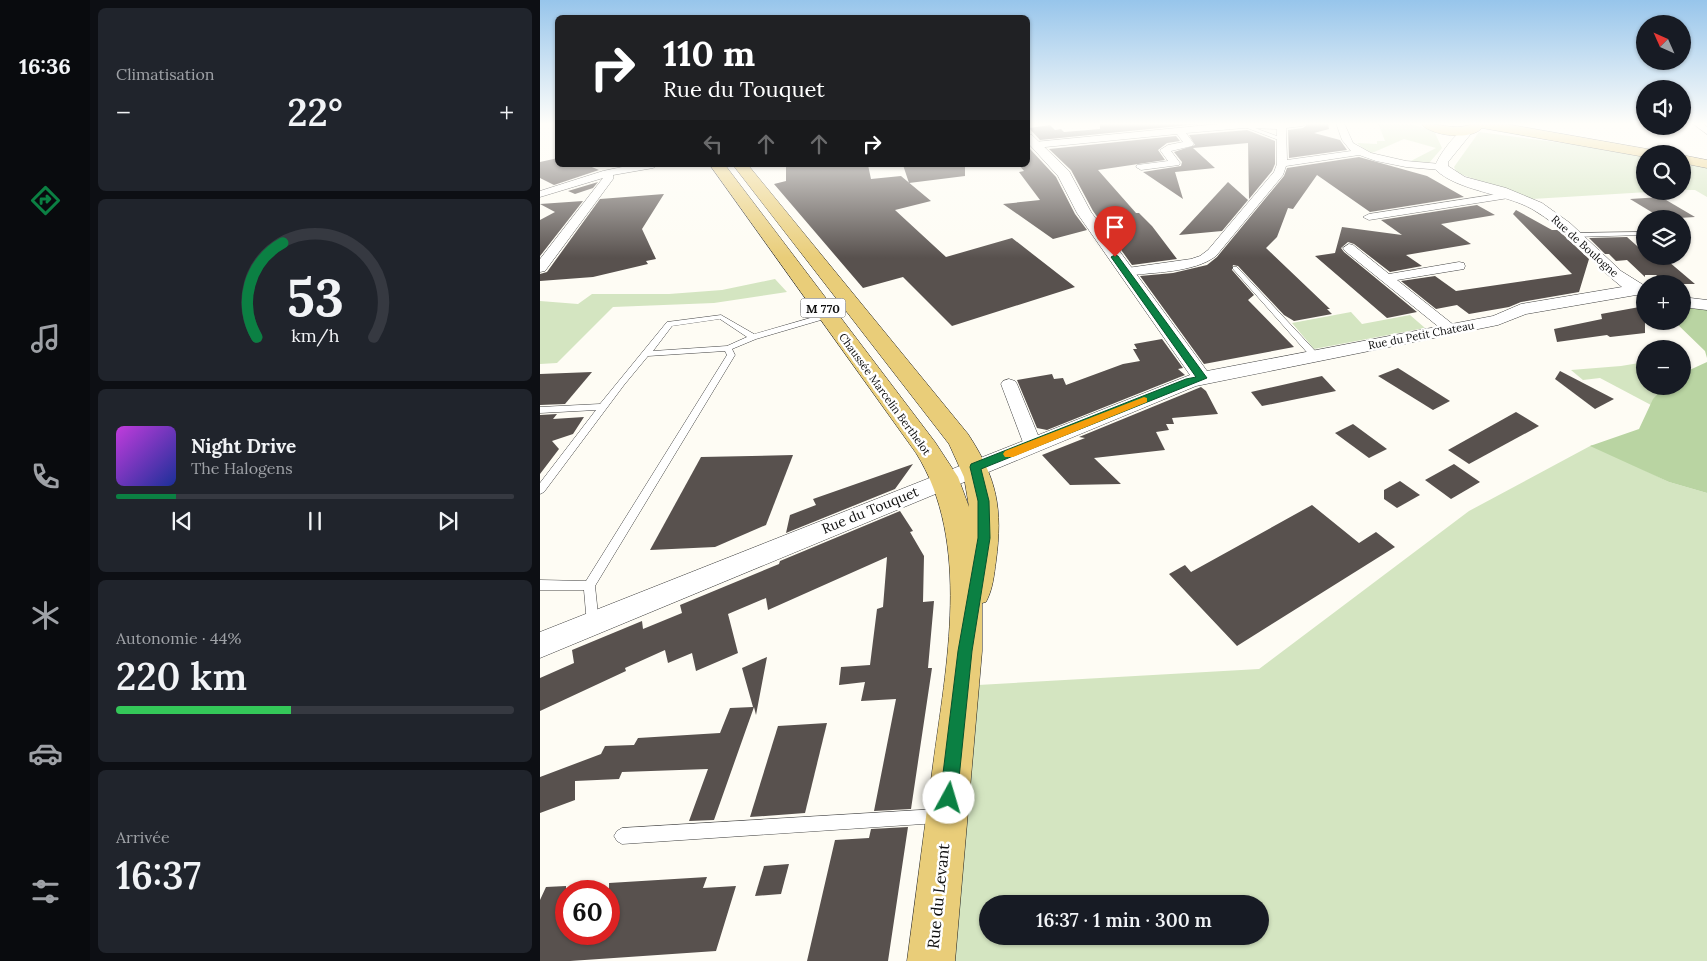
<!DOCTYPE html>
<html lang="fr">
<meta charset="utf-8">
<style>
body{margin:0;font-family:Lora,serif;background:#20242c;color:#f1f3f6;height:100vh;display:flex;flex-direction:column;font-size:19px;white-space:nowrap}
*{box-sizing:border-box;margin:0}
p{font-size:16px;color:#9ea1a6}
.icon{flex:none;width:28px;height:28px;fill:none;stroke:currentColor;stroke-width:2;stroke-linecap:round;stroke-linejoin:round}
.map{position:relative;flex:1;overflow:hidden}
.panel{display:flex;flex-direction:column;gap:8px;padding:8px;background:#0d0f14;width:450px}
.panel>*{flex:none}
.guide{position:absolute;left:15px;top:15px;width:475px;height:152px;border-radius:8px;box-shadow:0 1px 4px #0004;background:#202124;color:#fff;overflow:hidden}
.needle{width:32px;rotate:315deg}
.tools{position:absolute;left:1096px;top:15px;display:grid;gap:10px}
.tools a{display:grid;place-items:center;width:55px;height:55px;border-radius:50%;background:#171b24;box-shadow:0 1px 4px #0004;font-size:25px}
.speed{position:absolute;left:15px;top:880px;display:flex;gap:10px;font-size:25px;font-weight:700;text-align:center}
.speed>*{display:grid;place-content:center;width:65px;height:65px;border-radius:50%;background:#171b24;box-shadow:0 1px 4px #0004;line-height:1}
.speed .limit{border:8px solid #d22;background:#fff;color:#111}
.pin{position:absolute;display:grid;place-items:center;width:42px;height:42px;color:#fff;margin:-51px -21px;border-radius:50% 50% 50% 0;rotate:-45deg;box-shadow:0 0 5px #0007}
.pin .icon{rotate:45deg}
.me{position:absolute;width:55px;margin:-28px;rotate:6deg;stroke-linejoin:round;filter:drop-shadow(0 0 4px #0008)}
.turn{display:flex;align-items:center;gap:18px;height:105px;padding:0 25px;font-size:22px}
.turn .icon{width:65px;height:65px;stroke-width:2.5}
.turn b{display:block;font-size:35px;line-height:42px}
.lanes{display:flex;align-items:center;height:48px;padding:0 25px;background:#0003;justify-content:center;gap:25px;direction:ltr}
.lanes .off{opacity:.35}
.big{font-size:38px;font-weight:600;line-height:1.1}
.panel .widget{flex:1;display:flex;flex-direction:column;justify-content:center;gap:8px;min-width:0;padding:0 18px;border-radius:8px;background:#20242c}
.panel .dial{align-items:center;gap:0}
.dial svg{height:130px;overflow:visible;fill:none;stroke:#363941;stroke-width:7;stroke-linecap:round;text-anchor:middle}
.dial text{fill:#f1f3f6;stroke:none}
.song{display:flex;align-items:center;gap:15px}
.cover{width:60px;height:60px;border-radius:8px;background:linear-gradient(135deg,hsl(290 70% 55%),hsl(230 70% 35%))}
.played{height:5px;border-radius:2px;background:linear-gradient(90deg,#0b8043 15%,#363941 15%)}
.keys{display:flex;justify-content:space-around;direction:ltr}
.heat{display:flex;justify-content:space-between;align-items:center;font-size:28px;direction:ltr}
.charge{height:8px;border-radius:4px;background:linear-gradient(90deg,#34c759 44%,#363941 0)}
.trip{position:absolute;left:439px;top:895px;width:290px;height:50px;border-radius:25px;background:#171b24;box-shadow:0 1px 4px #0004;font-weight:600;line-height:50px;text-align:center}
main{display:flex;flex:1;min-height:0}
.tabs{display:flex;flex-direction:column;width:90px;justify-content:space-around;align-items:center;background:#090b0e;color:#9ea1a6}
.tabs .icon{width:35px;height:35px}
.tabs .on{color:#0b8043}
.tabs b{font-size:22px;color:#f1f3f6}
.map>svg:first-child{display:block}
.green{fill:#d4e5c1;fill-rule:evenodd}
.forest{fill:#b9d4a2}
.building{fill:#58514e}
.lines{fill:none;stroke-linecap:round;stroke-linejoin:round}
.service-casing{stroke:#434343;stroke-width:1}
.minor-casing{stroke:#434343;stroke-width:1}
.tertiary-casing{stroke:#434343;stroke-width:1}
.primary-casing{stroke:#212121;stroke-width:1}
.service{fill:#fff;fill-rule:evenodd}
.minor{fill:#fff;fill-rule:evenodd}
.tertiary{fill:#fff;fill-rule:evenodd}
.primary{fill:#e9cd79;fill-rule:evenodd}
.route{fill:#0b8043;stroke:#07532c}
.slow{fill:#f59e0b}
.labels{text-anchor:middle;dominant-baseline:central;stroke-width:5;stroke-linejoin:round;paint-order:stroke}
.far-street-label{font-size:11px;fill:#101010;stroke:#fff}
.shield{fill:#fff;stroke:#585858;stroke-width:1}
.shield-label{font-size:12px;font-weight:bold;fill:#101010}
.street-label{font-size:14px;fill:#101010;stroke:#fff}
.near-street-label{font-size:16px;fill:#101010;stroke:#fff}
</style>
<main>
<nav class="tabs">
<b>16:36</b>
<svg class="icon on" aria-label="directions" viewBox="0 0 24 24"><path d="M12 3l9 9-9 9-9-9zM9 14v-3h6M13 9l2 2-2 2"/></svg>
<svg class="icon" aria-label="music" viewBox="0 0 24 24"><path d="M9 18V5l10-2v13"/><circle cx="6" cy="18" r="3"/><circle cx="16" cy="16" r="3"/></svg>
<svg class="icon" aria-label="phone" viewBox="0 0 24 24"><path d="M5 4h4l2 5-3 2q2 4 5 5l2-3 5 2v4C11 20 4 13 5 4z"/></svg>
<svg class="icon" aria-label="climate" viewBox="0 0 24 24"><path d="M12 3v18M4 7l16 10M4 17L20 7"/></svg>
<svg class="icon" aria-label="car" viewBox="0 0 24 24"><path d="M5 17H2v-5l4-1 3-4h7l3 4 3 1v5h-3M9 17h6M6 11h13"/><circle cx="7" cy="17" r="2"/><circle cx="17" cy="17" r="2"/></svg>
<svg class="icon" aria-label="filters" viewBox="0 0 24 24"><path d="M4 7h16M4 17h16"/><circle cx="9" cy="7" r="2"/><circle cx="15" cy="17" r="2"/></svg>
</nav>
<section class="panel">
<div class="widget"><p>Climatisation</p>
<div class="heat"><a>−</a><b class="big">22°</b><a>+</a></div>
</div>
<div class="widget dial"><svg viewBox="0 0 100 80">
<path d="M14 69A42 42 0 1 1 86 69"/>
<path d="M14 69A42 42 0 0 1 30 11" stroke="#0b8043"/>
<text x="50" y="56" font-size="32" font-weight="700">53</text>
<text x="50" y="72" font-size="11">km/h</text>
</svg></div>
<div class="widget">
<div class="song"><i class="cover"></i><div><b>Night Drive</b><p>The Halogens</p></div></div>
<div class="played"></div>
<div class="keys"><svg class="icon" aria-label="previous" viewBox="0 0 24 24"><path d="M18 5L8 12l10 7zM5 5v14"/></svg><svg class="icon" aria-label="pause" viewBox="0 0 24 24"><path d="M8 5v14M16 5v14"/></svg><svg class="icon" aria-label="next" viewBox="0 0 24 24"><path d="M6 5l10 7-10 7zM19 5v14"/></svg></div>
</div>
<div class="widget"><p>Autonomie · 44%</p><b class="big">220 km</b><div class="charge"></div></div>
<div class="widget"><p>Arrivée</p><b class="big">16:37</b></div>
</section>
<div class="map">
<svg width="1167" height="961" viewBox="0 0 1167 961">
<rect width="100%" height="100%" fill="#fefcf4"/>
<g class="green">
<polygon points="838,123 875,125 894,131 902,148 889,163 869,162 896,148 864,139 832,153 825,150 817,143 837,144 837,141 845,141"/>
<polygon points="939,132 1038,145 1105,156 1105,191 1125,191 992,199 917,173 914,167"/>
<polygon points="1142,163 1167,167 1167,197 1155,190 1143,190"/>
<polygon points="235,279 247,292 174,303 73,307 17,363 0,364 0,301 38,304 52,294 129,294 182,290"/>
<polygon points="811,312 822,324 870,315 885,328 774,349 752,323"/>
<polygon points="1105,362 1105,386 1125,386 1111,405 1060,378 1043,380 1031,370 1081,366"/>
<path d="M 1052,445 L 1129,482 L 1167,493 L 1167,961 L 408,961 L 438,685 L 719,669 L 929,511 ZM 448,904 L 720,904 L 720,936 L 448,936 Z"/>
</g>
<g class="forest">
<polygon points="1143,306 1167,308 1167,358 1165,351 1134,321 1142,321"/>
<polygon points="1167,362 1167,493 1129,482 1050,446 1099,429 1113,399 1125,386 1142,386 1143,373"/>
</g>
<g class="building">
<polygon points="560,123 669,123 500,140 489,128 510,125 515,130 521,129 524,132 560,129"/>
<polygon points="769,123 788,123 789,129 774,133 800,140 807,150 749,158 748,130 763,128"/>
<polygon points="707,130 735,141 735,164 732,171 709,199 708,143 653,148 675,168 635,172 643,199 603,172 641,166 642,162 634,152 655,145 649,135"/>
<polygon points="636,136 640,141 627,143 618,150 625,160 558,170 596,213 599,213 612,226 637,259 592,265 553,211 531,170 509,149"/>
<polygon points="488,149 490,149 516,177 535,214 547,230 513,239 463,204 500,200 479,172 484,171 479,165 488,165"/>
<polygon points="819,157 887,176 924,197 830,212 777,175 753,209 748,208 737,237 726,248 790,309 787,309 792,314 754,321 744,315 698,266 693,265 692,270 714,295 708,300 754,347 664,364 600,276 633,273 667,265 677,257 744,176 747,168"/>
<polygon points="18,158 18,165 47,165 59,170 14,185 0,178 0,162"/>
<polygon points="246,165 328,165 331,179 361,176 391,201 355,210 406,257 472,238 535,287 412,326 363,277 323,288 234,184 246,181"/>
<polygon points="363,165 425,165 425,176 369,183"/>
<polygon points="58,182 53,188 35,194 28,191"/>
<polygon points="688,182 708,200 682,231 639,235"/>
<polygon points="124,194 102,229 116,259 106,261 108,264 53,277 0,281 0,274 7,272 60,199"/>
<polygon points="1121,197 1155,217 1123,219 1090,199"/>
<polygon points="43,201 0,256 0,220 15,212 0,204"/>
<polygon points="937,205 955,215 901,224 931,244 866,255 882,266 850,272 814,244 808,242 801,248 804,252 877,312 847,318 775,256 795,253 802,227 862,235 841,220"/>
<polygon points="976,210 1012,230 1018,230 1049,259 1039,292 981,302 969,307 929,314 917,305 896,309 861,281 895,276 916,291 1032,274 973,214"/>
<polygon points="1087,237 1105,253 1105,256 1122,256 1155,284 1126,284 1116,275 1105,275 1105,277 1087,260 1076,261 1069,254 1065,254 1049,238"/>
<polygon points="1105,306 1105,333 1070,337 1067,335 1017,342 1014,329 1062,319 1061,314"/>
<polygon points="622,339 643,368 638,369 645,375 507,430 497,428 477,380 512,374 514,379 523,378 526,385 583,364 600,361 593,349 597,349 594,344"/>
<polygon points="858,368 910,401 893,410 838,376"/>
<polygon points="1020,371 1074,399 1055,409 1015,379"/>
<polygon points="52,372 25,404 0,405 0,374"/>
<polygon points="782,376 796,391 722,406 711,392"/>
<polygon points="661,387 666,391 678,414 632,418 634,424 626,424 629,430 616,432 625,450 554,458 581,484 530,485 502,455 545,438 539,437"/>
<polygon points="976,412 999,426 929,464 908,450"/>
<polygon points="17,414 13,419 44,417 33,434 12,441 19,449 0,474 0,415"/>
<polygon points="813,424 847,449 829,458 795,433"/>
<polygon points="253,455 226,525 175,547 110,550 161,457"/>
<polygon points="373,464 355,489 246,533 250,515 276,505 273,499"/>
<polygon points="914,464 940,482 911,499 885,480"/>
<polygon points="860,481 880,495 857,508 844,499 844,490"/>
<polygon points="772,505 819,543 836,532 855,547 697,646 629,574 645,565 651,572"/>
<polygon points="360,511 373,531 370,532 384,556 383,602 394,601 388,668 392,668 371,809 334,811 356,699 321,701 325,682 299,685 301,667 330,665 337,609 343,607 347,557 228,610 226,598 188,614 198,653 156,671 152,653 128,663 125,650 85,668 86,671 0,711 0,678 34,663 32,650 102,621 103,629 142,613 140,605 239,564 240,561"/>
<polygon points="227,657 216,715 214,707 174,820 149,821 168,769 82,772 79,779 35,781 35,800 0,813 0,777 61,754 65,746 94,745 98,738 180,733 190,708 213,707 202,668"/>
<polygon points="287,723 265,813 210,817 238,726"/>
<polygon points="368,827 348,961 267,961 295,840 329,838 331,829"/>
<polygon points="249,864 241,894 215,896 224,866"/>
<polygon points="167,877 163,888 196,886 176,951 30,961 0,961 0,900 6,887 26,886 26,934 69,934 69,883"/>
</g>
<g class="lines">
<defs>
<g id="service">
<polygon points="704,124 745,139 745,140 741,141 702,126"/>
<polygon points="1105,232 1105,234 1103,235 1034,237 1031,235 1034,233"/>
<polygon points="693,267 697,267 778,354 778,358 772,358 693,269"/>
<path d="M 288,313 L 292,315 L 291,317 L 216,339 L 192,349 L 195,355 L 55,586 L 59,624 L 57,628 L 53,629 L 49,628 L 47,624 L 44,590 L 0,590 L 0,580 L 46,581 L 187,355 L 185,351 L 108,356 L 84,385 L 4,492 L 0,494 L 0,483 L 56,410 L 0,413 L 0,407 L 60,404 L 127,322 L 181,315 L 214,334 ZM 180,319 L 207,337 L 187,346 L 113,351 L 132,326 Z"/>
<polygon points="398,809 403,811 405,816 403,821 398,823 82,844 77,841 74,836 77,831 82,828"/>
</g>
<g id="minor">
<path d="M 688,123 L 767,123 L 763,126 L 746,128 L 747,160 L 811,151 L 802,140 L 796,123 L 804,123 L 813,143 L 831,153 L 866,161 L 901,164 L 906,167 L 901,170 L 866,167 L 836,161 L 819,155 L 746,166 L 743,175 L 676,256 C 654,273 613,272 585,276 L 579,272 L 580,269 L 651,259 L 660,256 L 668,250 L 734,172 L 737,164 L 737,129 L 704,128 L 646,133 L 654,144 L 652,146 L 631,151 L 640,163 L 639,165 L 601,170 L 596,167 L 597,165 L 628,161 L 620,150 L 628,145 L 643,142 L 637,134 L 495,148 L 490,145 L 495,142 Z"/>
<polygon points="1152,123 1162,123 1167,127 1167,134"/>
<polygon points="92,165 118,165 113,168 73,175 73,179 5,271 0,272 0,259 63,178 0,197 0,191 63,171"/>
<polygon points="971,192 976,195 975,197 829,220 823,217 829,214"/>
<polygon points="809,244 813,245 849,274 919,262 924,263 925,266 924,269 857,280 915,326 917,329 915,332 905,332 805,251 803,248"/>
<polygon points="469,379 475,381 477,384 502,445 499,449 493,451 487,449 484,445 461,384 463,381"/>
</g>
<g id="tertiary">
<path d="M 928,127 L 934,130 L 908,162 L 908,166 L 925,177 L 966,188 L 1002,203 L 1030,223 L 1081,271 L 1105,286 L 1105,298 L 1096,295 L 986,314 L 958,325 L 656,386 L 0,658 L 0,632 L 650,375 L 537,213 L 518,176 L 488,143 L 488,134 L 492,135 L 529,171 L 551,212 L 667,371 L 953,316 L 981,304 L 1082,287 C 1051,263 1027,229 992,209 C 963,193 918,191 896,170 L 895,167 C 897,157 918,129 928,127 Z"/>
<polygon points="1142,297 1167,300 1167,310 1142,307"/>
</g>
<g id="primary">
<path d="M 880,123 C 897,123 913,130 930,125 L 929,123 L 960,123 L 1113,150 L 1120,154 L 1105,154 L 1105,157 L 942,128 C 931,141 890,136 880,123 Z"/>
<polygon points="1142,155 1167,160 1167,168 1142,163"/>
<path d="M 170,165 L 185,165 L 395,442 L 418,477 L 429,507 L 424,477 L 409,444 L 193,165 L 208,165 L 428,434 C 457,478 463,509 456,561 C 454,575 453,589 446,602 L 442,603 L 442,651 L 415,961 L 367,961 C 376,896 384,830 393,765 C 406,667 432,542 376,453 Z"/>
</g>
</defs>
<use href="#service" class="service-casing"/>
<use href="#minor" class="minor-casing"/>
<use href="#tertiary" class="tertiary-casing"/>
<use href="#primary" class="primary-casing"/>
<use href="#service" class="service"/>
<use href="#minor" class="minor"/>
<use href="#tertiary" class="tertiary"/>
<use href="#primary" class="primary"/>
</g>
<linearGradient id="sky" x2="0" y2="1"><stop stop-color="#97c5eb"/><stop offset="0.48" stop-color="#fffefa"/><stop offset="1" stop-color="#fffefa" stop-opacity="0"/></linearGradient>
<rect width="1167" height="258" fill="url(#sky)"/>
<polygon class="route" points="575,255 578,256 667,378 441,469 449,501 450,538 432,651 417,798 415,804 409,806 403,804 400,798 418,651 438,538 438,501 430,467 431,464 646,379 656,377 571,257"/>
<polygon class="slow" points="604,397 607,398 607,402 473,457 465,457 463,454 465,451"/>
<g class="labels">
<g class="far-street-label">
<text transform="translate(1045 246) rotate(42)">Rue de Boulogne</text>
<text transform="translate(881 335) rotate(-11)">Rue du Petit Chateau</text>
<text transform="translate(345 394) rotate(54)">Chaussée Marcelin Berthelot</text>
</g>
<rect class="shield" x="260.5" y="298.5" width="45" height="19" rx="4"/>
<g class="shield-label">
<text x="283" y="308">M 770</text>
</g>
<g class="street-label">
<text transform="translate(330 510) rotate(-22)">Rue du Touquet</text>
</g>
<g class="near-street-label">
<text transform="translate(398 896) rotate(-84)">Rue du Levant</text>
</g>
</g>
</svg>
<div class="tools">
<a><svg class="needle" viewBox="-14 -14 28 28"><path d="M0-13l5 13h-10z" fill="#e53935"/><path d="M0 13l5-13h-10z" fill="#9ea1a6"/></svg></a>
<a><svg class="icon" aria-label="sound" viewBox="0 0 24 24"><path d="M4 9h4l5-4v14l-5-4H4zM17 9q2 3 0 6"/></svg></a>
<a><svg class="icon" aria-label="search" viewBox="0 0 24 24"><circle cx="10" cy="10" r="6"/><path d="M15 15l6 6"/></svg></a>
<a><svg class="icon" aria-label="layers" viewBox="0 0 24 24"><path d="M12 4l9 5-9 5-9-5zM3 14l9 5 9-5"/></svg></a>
<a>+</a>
<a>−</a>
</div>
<div class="speed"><div class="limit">60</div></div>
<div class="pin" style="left:575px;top:257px;background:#d93025"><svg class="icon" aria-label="arrive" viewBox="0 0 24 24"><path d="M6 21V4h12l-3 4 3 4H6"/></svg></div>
<svg class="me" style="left:409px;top:798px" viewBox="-20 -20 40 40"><circle r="19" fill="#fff"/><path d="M0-13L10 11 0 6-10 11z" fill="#0b8043"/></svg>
<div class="trip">16:37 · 1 min · 300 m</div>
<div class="guide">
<div class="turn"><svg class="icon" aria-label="right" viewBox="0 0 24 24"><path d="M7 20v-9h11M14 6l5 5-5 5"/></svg><div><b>110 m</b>Rue du Touquet</div></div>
<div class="lanes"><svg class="icon off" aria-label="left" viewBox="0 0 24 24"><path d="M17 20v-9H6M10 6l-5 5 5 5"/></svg><svg class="icon off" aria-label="ahead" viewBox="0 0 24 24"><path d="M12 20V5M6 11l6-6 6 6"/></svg><svg class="icon off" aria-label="ahead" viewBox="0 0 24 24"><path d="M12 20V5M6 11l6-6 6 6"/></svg><svg class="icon" aria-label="right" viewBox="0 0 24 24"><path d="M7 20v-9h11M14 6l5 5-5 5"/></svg></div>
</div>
</div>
</main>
